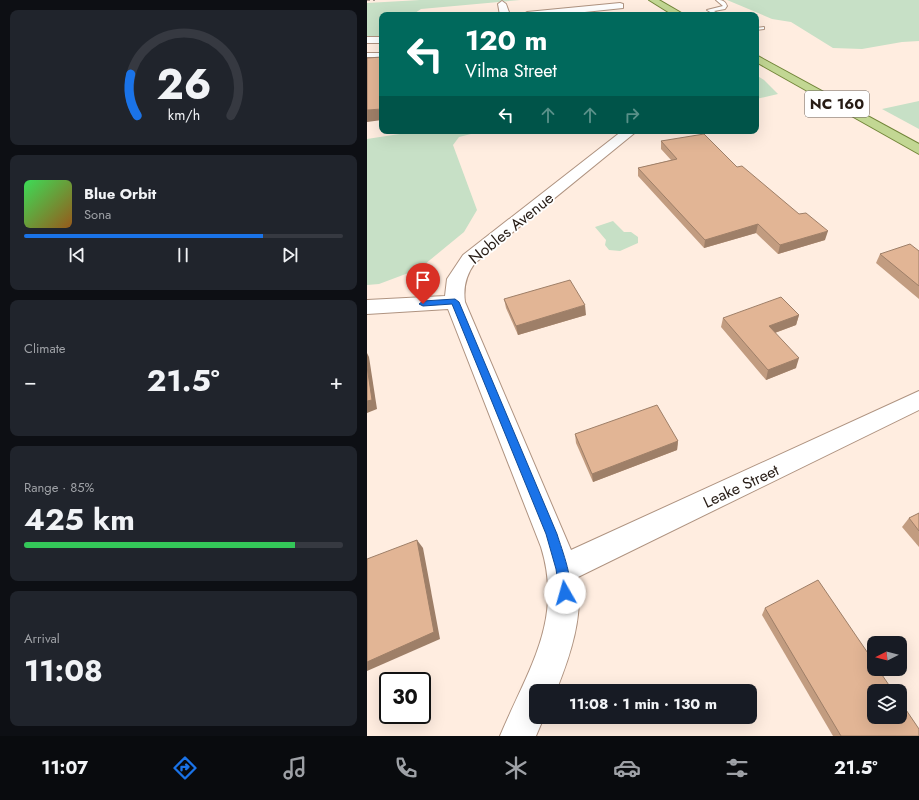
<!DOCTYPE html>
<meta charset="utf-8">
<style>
body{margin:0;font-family:Jost,sans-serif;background:#20242c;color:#f1f3f6;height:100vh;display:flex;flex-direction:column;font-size:15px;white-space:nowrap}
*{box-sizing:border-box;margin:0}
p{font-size:13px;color:#9ea1a6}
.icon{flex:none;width:22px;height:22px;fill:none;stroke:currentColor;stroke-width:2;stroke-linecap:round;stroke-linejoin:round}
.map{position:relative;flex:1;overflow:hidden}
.details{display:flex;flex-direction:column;gap:10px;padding:10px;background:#0d0f14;width:367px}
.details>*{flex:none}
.banner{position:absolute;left:12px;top:12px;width:380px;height:122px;border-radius:8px;box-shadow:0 4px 16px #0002;background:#00695c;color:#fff;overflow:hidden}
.needle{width:26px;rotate:264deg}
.buttons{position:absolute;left:500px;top:636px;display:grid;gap:8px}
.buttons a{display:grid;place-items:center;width:40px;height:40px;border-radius:8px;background:#171b24;box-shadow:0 4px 16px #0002;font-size:20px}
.speed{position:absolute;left:12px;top:672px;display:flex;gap:8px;font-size:20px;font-weight:700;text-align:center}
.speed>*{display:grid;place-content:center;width:52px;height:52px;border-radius:50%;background:#171b24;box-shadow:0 4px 16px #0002;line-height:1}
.speed .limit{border:2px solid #111;border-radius:6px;background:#fff;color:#111}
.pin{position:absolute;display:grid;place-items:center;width:34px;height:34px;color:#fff;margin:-41px -17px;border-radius:50% 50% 50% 0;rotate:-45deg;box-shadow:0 0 4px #0007}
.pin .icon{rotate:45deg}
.me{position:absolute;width:44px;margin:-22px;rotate:353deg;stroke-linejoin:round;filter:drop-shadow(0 0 3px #0008)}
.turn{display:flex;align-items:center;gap:14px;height:84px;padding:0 20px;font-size:18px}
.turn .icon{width:52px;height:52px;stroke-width:2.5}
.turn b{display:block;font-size:28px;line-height:34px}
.lanes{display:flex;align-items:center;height:38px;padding:0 20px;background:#0003;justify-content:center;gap:20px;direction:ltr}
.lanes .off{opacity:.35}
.big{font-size:30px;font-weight:700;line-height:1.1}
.details .card{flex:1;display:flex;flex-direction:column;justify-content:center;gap:6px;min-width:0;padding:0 14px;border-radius:8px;background:#20242c}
.details .dial{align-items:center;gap:0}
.dial svg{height:104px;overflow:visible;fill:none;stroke:#363941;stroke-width:7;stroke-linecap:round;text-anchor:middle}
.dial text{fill:#f1f3f6;stroke:none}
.song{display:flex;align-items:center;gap:12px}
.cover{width:48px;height:48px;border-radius:6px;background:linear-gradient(135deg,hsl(130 70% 55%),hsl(30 70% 35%))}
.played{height:4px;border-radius:2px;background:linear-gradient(90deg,#1a73e8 75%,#363941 75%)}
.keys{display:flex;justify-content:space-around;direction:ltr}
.heat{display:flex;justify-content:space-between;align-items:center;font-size:22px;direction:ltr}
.charge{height:6px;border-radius:3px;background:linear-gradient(90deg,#34c759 85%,#363941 0)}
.trip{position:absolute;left:162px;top:684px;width:228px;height:40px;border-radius:8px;background:#171b24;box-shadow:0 4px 16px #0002;font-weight:700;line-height:40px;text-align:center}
.menu{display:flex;height:64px;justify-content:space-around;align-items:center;background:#090b0e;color:#9ea1a6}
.menu .icon{width:28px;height:28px}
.menu .on{color:#1a73e8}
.menu b{font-size:18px;color:#f1f3f6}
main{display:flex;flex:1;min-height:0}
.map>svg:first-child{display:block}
.green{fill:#c7e0c6}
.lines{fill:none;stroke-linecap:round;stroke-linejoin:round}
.lane-casing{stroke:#af9380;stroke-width:2}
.street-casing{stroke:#af9380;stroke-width:2}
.primary-casing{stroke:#718438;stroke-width:2}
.lane{fill:#fff;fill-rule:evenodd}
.street{fill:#fff;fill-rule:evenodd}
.primary{fill:#c2d793;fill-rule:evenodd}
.rail{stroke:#8d7e75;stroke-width:1.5;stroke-dasharray:3 3;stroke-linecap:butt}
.wall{fill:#c29c80}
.shaded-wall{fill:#9e7f68}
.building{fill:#e2b595;stroke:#9e7f68}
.route{fill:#1a73e8;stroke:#114b97}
.labels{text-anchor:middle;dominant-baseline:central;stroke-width:3.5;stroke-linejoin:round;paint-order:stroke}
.shield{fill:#fff;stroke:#68605b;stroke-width:1}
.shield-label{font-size:15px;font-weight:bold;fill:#271c15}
.street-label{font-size:16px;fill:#271c15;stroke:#fff}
</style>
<main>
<section class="details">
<div class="card dial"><svg viewBox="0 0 100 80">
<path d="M14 69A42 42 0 1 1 86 69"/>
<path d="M14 69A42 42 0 0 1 9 37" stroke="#1a73e8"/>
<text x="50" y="56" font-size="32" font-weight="700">26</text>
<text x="50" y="72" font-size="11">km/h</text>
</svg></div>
<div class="card">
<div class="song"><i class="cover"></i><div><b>Blue Orbit</b><p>Sona</p></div></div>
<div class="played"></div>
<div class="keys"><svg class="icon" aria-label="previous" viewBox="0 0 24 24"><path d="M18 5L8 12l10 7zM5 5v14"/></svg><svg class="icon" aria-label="pause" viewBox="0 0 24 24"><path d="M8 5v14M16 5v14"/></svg><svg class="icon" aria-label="next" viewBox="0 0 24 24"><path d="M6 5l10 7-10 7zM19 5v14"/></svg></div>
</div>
<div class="card"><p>Climate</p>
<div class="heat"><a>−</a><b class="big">21.5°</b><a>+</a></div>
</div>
<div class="card"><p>Range · 85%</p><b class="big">425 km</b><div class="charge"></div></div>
<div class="card"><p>Arrival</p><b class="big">11:08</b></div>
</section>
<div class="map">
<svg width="552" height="736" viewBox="0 0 552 736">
<rect width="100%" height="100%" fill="#ffede0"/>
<g class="green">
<polygon points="53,0 153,0 54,9 48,13 50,15 15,15 15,37 0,38 0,3"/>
<polygon points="360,0 552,0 552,41 535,42 495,49 466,48 424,22 405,19"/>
<polygon points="389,75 397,80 411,94 389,99"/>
<polygon points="552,101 552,129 515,109"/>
<polygon points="52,131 116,131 92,137 86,145 110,210 97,232 52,269 12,284 0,285 0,139"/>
<polygon points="246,221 257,232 264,232 271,237 271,243 253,251 242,250 238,245 239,240 228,227"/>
</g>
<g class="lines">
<defs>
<g id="lane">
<path d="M 349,0 C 354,0 358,0 360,6 L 358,9 L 347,11 L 354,15 L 348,15 L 340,10 L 356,6 Z"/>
<polygon points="397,27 397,29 389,30 389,28"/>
<rect x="0" y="53" width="15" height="4"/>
</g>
<g id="street">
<polygon points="135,1 139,4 143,15 133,15 131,4"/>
<polygon points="253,3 256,4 256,8 189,15 155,15 160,12"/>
<rect x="0" y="37" width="15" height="6"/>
<path d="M 255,131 L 270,131 L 108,263 C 99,275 96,287 98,302 L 204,550 L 552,391 L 552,410 L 211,577 C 216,617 204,654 189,691 L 169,691 L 169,717 L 177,717 L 169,736 L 133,736 C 160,671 197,621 174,547 L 81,309 L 0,314 L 0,300 L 78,296 L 80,279 L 96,255 Z"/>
</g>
<g id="primary">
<polygon points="282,0 292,0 318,15 306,15"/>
<polygon points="389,55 552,144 552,154 389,62"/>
</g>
</defs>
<use href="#lane" class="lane-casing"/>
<use href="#street" class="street-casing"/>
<use href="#primary" class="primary-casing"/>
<use href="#lane" class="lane"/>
<use href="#street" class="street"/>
<use href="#primary" class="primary"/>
<polyline class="rail" points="0,0 8,0"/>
</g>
<g class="wall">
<polygon points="294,141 370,167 458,240 411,254 389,233 337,248 271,176 271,168 304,160 294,149"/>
<polygon points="552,251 552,299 509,263 513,254"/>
<polygon points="137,299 219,315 151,335 139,308"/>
<polygon points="432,315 429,325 408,333 429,368 399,380 354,327 356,318"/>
<polygon points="208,434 311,441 310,450 226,482 209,443"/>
<polygon points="552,513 552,547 535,527 542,518"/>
<polygon points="398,608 552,736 466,736 395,615"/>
</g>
<g class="shaded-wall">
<polygon points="15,109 15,120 0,122 0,110"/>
<polygon points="391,224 389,233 337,248 338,240"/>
<polygon points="461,231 458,240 411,254 413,245"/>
<polygon points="218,305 219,315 151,335 149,326"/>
<polygon points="432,315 429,325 399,336 402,326"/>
<polygon points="0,353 2,357 10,409 0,413"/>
<polygon points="432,358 429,368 399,380 401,370"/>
<polygon points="311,441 310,450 226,482 225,474"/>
<polygon points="50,540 56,548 73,639 0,671 0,662"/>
</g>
<g class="building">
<polygon points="15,57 15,109 0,110 0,58"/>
<polygon points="337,134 370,167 375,166 432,214 439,213 461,231 413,245 391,224 338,240 271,168 310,159 294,141"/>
<polygon points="543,244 552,251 552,286 513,254"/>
<polygon points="203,280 218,305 149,326 137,299"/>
<polygon points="414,297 432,315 402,326 432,358 401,370 356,318"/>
<polygon points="0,366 5,400 0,401"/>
<polygon points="290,405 311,441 225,474 208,434"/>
<polygon points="552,513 552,531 542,518"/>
<polygon points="50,540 67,632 0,662 0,559"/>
<polygon points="451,580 507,662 507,669 511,669 526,691 507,691 507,717 533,717 533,701 552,729 552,736 474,736 398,608"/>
</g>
<path class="route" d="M 88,299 L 92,302 L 190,534 C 195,550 208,583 202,598 L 198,600 L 193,598 L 189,569 L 179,534 L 85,304 L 56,306 L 52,304 L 56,301 Z"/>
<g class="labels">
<rect class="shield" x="438" y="91" width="64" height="26" rx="3"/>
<g class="shield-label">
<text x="470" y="104">NC 160</text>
</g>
<g class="street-label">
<text transform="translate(144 228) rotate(-39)">Nobles Avenue</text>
<text transform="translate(374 486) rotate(-25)">Leake Street</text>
</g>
</g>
</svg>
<div class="buttons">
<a><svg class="needle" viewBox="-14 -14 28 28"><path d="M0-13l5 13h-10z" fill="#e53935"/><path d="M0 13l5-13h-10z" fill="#9ea1a6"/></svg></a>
<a><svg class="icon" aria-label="layers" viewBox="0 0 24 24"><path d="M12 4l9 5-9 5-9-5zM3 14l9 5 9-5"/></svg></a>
</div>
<div class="speed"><div class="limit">30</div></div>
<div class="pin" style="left:56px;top:304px;background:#d93025"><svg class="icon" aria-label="arrive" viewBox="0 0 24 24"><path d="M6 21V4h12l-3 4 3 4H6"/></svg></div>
<svg class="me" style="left:198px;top:593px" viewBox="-20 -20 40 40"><circle r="19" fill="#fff"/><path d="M0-13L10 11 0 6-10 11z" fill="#1a73e8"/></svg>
<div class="trip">11:08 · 1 min · 130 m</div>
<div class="banner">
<div class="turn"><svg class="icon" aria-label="left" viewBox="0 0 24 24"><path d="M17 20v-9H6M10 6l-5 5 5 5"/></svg><div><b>120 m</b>Vilma Street</div></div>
<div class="lanes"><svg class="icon" aria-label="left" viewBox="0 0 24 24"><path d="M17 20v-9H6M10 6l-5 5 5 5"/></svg><svg class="icon off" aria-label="ahead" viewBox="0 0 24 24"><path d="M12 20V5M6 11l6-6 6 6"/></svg><svg class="icon off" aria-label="ahead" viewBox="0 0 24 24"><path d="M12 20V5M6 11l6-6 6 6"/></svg><svg class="icon off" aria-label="right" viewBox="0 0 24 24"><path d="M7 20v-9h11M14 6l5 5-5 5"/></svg></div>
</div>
</div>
</main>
<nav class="menu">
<b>11:07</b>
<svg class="icon on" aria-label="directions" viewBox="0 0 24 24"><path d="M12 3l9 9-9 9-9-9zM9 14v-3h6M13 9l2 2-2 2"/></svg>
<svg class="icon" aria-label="music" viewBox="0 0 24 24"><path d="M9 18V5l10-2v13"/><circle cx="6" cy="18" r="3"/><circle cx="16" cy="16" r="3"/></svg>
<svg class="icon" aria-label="phone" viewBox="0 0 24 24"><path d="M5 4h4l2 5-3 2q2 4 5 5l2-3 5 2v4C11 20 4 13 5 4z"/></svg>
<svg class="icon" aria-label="climate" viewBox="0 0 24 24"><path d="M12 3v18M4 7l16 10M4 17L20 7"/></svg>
<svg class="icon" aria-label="car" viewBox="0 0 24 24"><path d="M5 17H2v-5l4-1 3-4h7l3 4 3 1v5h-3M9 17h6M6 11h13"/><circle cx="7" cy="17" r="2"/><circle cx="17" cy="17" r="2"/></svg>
<svg class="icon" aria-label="filters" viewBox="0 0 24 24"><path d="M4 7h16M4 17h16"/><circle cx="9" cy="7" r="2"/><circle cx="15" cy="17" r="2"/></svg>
<b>21.5°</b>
</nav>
